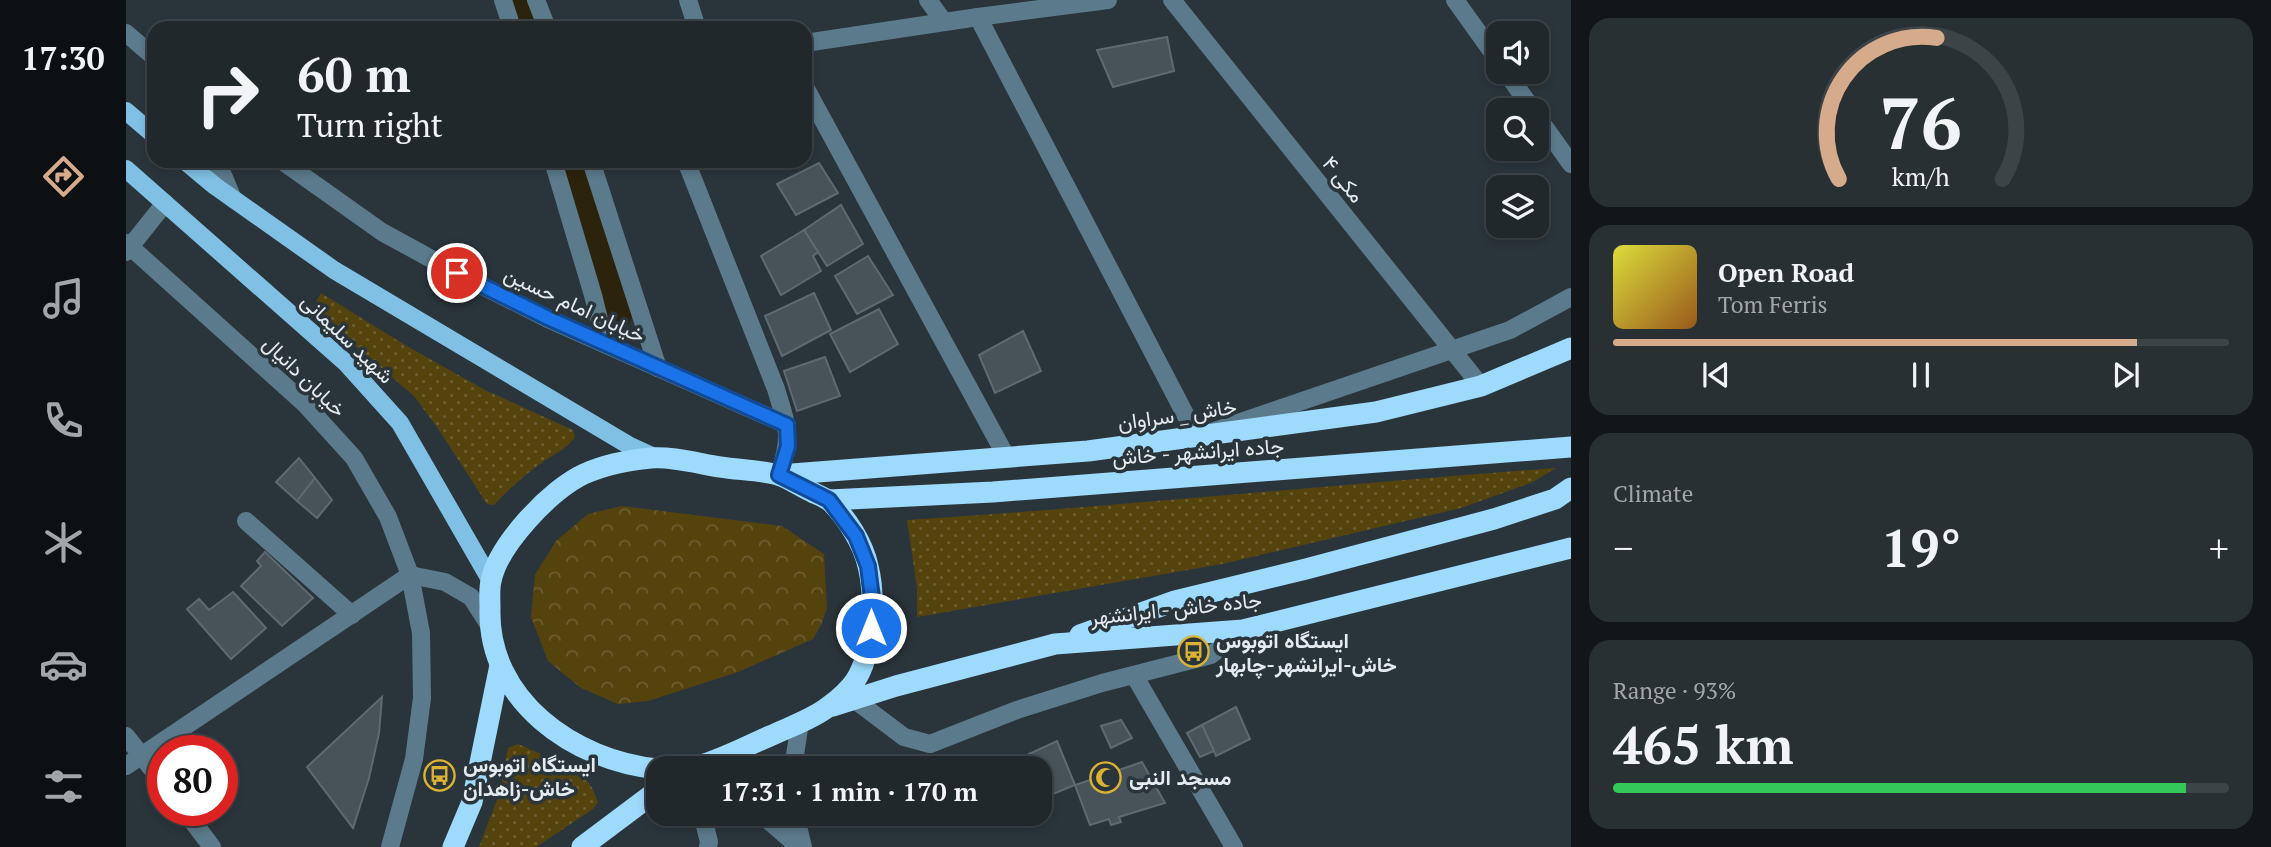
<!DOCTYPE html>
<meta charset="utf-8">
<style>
body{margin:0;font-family:"PT Serif",Vazirmatn,serif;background:#283034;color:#f1f3f6;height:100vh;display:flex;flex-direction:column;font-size:26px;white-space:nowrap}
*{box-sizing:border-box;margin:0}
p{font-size:23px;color:#a2a6a9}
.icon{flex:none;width:38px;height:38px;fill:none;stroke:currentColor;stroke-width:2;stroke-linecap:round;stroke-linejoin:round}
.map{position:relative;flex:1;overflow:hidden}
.sheet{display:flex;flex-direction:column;gap:18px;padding:18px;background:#121618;width:700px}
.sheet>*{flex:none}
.hud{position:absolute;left:21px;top:21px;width:665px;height:147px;border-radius:21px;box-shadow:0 4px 10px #0003,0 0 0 2px #3d4448;background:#20282c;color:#f1f3f6;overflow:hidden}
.fabs{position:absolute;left:1360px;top:21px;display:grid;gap:14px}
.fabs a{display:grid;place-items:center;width:63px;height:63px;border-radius:14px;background:#20282c;box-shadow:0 4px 10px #0003,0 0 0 2px #3d4448;font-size:35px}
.speed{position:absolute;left:21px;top:735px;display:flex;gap:14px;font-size:35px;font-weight:700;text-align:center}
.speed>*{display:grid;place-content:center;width:91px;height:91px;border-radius:50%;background:#20282c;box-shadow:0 4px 10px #0003,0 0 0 2px #3d4448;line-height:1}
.speed .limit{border:10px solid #d22;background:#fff;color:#111}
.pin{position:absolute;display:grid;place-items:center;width:60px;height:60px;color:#fff;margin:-30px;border:4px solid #fff;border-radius:50%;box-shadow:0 2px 7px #0007}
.me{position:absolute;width:77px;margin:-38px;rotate:0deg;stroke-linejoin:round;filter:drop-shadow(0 0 5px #0008)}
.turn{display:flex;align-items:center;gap:24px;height:147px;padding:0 35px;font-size:32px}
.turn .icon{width:91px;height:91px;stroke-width:2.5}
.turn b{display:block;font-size:49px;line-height:60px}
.big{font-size:52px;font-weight:800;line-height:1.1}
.sheet .tile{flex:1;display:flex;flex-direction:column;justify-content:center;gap:10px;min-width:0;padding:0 24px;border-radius:21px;background:#283034}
.sheet .dial{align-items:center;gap:0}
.dial svg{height:182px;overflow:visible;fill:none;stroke:#3d4448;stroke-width:7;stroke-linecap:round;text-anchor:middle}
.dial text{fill:#f1f3f6;stroke:none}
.song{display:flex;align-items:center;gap:21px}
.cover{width:84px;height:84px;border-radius:10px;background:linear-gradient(135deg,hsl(60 70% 55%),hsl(30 70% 35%))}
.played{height:7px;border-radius:4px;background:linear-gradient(90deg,#d6ab8b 85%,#3d4448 85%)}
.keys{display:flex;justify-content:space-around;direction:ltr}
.heat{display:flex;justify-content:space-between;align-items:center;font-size:38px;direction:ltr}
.charge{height:10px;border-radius:5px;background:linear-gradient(90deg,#34c759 93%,#3d4448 0)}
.trip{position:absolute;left:520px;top:756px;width:406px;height:70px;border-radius:21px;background:#20282c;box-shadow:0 4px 10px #0003,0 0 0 2px #3d4448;font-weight:800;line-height:70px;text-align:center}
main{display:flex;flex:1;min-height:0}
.tabs{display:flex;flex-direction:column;width:126px;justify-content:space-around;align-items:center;background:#0d1012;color:#a2a6a9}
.tabs .icon{width:49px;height:49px}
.tabs .on{color:#d6ab8b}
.tabs b{font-size:32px;color:#f1f3f6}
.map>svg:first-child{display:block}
.grass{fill:url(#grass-dots)}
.forest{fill:url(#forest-crowns)}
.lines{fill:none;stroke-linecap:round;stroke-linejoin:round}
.canal{stroke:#2b230c;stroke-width:24}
.building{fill:#475359;stroke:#5e6a71;stroke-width:2}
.minor{stroke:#5b7a8b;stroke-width:18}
.major{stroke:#7fc0e4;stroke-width:18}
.highway{stroke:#9ddafc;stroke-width:21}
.route-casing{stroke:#114b97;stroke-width:18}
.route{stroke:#1a73e8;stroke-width:12}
.labels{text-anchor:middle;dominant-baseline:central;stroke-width:7;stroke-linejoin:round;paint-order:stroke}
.street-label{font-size:21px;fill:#e5ecf0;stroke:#2a353b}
.poi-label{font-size:21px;font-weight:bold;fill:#e5ecf0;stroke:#2a353b;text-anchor:start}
</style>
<main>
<nav class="tabs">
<b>17:30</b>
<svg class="icon on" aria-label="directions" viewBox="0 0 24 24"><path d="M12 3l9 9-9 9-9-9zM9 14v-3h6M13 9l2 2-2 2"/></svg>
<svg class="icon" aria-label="music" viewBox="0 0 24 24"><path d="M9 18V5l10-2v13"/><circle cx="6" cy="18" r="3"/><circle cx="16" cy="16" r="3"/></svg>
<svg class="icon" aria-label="phone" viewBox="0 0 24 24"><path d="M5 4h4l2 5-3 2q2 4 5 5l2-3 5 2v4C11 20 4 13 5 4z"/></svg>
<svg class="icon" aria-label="climate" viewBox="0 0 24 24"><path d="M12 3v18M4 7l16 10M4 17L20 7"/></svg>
<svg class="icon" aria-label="car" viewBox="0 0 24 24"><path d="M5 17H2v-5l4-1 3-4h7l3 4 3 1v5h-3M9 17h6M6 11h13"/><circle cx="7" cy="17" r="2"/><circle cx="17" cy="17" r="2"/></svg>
<svg class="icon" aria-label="filters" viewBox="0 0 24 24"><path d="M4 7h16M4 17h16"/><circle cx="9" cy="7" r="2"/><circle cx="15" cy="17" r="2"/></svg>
</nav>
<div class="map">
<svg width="1445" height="847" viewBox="0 0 1445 847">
<defs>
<pattern id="grass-dots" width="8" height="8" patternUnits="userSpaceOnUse" patternTransform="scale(1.75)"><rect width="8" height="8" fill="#55430e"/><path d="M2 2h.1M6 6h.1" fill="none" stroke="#6d5e31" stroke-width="1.8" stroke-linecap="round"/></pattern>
<pattern id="forest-crowns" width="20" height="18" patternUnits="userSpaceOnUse" patternTransform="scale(1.75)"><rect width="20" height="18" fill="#55430e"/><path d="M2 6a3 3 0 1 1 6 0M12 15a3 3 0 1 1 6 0" fill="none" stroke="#6d5e31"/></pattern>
</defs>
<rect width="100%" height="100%" fill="#2a353b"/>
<g class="grass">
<path d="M 195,293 L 279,345 L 359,390 L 447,430 L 449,437 C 439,451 427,454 414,464 C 397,476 382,490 368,505 L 361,504 L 313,430 L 288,396 L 186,309 Z"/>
<path d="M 1430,468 L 1407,482 L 1335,508 L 1096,564 L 791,617 L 791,588 L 781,520 C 998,506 1214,484 1430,468 Z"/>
<path d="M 392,744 C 404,748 455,774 462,782 C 467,788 469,795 472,802 L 467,809 L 410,847 L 353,847 L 374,792 L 382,748 Z"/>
</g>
<polygon class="forest" points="496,506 656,526 698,554 701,608 695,625 687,639 612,672 522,701 492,704 455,688 422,661 405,617 409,575 430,541 462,514"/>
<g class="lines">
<g class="canal">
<polyline points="398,0 408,28"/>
<polyline points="447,161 494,315"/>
</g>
</g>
<g class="building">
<polygon points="1041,37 1048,71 987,87 971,50"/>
<polygon points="693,163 712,193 670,215 651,184"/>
<polygon points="715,205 737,244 701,266 678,230"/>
<polygon points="678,230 692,252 687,256 695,271 655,295 635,256"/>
<polygon points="742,256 767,295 731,314 709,276"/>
<polygon points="688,293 705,330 656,356 639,316"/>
<polygon points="753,309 772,344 724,372 704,334"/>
<polygon points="897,331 915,371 869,393 853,355"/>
<polygon points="699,357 714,396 671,411 658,371"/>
<polygon points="173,458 189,478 171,501 150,482"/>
<polygon points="189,478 206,500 191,518 171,501"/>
<polygon points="139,552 187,598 156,626 115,586 135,566 131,561"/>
<polygon points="107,592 140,628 105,659 61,609 73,599 83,610"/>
<polygon points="256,697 253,733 243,778 227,828 181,767"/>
<polygon points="1110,707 1124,739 1090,756 1076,725"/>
<polygon points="995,720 1006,738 985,748 975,726"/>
<polygon points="1076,725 1088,751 1074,757 1061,733"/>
<polygon points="931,741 949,785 927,794 914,772 914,768 911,768 903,754"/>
<polygon points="903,754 911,768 879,767"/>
<polygon points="1016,762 1039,803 993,817 995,822 985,825 983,819 964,825 949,785"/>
<polygon points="914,772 927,794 914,800"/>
</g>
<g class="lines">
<g class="minor">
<polyline points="377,0 386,28"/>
<polyline points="410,0 421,28"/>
<polyline points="562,0 571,28"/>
<polyline points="802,0 818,22"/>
<polyline points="1046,0 1355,386"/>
<polyline points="1329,0 1372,60"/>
<polyline points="852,17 1071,437 1384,330 1445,297"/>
<polyline points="0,33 28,57"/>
<polyline points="679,43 852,17 982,0"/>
<polyline points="1380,72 1407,110"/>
<polyline points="679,87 881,458"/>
<polyline points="1410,115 1445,164"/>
<polyline points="91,161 107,199"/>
<polyline points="156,161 256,232 331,273 422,319 661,425"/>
<polyline points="427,161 467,295 479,344"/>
<polyline points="465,161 532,368"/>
<path d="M 560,161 L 650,389 C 662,429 666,435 653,476"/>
<polyline points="0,243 178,403 228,458 262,517 284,575 295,633 296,698 288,759 264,847"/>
<polyline points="0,252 39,203"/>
<polyline points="120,521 226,615"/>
<polyline points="1008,675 1108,847"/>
<polyline points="729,700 778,737 804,744 891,710 976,683 1085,655 1117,630"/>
<polyline points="0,736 37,783"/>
<polyline points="0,766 284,575 319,582 345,597 363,625"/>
<polyline points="667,768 674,722"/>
<polyline points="58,810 86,847"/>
<polyline points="576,814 583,842 582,847"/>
<polyline points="635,814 673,847"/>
<polyline points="669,814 677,847"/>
</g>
<g class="major">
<polyline points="0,111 28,135"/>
<polyline points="59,161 89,186 208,270 504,446 528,457"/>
<polyline points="0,169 220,363 274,423 365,581"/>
</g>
<g class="highway">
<polyline points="653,475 962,451 1250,412 1355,386 1445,348"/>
<polyline points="703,500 867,492 1445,447"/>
<polyline points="954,635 1049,601 1180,569 1368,519 1429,499 1445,488"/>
<polyline points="707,706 770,686 929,644 1117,630 1445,548"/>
<path d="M 532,769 C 448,761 361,700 364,608 C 364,599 363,589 365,581 C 372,545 425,489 458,474 C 478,465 503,460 525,458 C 545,456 574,464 594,467 C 613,470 634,470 652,475 C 664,479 675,487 686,492 C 692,495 700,498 705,502 C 721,519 737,543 742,566 C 750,598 747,654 729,681 C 723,690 710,701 702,707 C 685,720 663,727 644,736 C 618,747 593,761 565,768"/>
<polyline points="327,847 346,802 374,665"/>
<polyline points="456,847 532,790"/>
</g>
</g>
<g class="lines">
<defs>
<polyline id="route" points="331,273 422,318 661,425 662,446 653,475 703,500 730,536 742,566 746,598 745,628"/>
</defs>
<use href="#route" class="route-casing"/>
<use href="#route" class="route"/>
</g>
<defs>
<symbol id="bus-ring" viewBox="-11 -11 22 22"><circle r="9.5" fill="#2a353b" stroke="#dbb233" stroke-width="1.5"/><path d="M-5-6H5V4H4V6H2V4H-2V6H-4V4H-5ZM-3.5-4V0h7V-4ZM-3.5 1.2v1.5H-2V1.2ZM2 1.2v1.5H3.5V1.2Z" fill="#dbb233"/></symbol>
<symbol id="mosque-ring" viewBox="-11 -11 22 22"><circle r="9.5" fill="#2a353b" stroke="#dbb233" stroke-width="1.5"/><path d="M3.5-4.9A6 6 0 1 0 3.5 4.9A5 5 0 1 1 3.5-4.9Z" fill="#dbb233"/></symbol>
</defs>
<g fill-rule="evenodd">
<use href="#bus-ring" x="1050" y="634" width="35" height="35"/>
<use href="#bus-ring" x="296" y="758" width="35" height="35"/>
<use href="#mosque-ring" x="962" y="760" width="35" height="35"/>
</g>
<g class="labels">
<g class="street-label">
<text transform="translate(1218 179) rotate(51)">مکی ۴</text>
<text transform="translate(449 304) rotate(25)">خیابان امام حسین</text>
<text transform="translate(222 338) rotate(44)">شهید سلیمانی</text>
<text transform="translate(179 376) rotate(44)">خیابان دانیال</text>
<text transform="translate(1051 414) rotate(-8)">خاش _ سراوان</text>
<text transform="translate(1072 451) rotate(-4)">جاده ایرانشهر - خاش</text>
<text transform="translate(1050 608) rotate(-6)">جاده خاش - ایرانشهر</text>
</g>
<g class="poi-label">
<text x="1090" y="640">ایستگاه اتوبوس<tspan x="1090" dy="24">خاش-ایرانشهر-چابهار</tspan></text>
<text x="337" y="764">ایستگاه اتوبوس<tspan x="337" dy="24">خاش-زاهدان</tspan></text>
<text x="1003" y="777">مسجد النبی</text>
</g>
</g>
</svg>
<div class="fabs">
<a><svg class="icon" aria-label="sound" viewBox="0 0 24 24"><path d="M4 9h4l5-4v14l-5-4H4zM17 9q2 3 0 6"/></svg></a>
<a><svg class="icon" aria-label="search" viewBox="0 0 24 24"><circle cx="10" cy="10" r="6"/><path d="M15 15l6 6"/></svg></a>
<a><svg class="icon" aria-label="layers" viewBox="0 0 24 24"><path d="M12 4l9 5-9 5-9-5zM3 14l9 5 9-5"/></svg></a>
</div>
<div class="speed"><div class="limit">80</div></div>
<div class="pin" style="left:331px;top:273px;background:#d93025"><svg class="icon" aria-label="arrive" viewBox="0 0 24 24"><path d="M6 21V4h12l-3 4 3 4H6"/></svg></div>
<svg class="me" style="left:745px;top:628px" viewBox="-20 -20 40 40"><circle r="17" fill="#1a73e8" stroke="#fff" stroke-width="3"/><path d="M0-11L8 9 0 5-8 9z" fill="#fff"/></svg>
<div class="trip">17:31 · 1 min · 170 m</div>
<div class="hud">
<div class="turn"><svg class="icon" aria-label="right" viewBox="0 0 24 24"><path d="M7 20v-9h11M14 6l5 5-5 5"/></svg><div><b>60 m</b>Turn right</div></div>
</div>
</div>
<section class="sheet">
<div class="tile dial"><svg viewBox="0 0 100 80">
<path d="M14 69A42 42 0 1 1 86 69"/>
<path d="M14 69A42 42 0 0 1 57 7" stroke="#d6ab8b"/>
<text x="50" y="56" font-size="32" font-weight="700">76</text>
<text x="50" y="72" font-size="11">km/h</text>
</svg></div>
<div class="tile">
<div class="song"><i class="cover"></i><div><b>Open Road</b><p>Tom Ferris</p></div></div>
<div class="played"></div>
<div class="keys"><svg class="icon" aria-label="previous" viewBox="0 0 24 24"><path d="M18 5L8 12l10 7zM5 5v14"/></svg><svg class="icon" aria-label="pause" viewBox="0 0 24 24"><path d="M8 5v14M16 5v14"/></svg><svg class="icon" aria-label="next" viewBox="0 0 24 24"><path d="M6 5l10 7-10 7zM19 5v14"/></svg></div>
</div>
<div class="tile"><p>Climate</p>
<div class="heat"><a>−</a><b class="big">19°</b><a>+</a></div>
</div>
<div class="tile"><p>Range · 93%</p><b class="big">465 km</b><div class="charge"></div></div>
</section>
</main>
